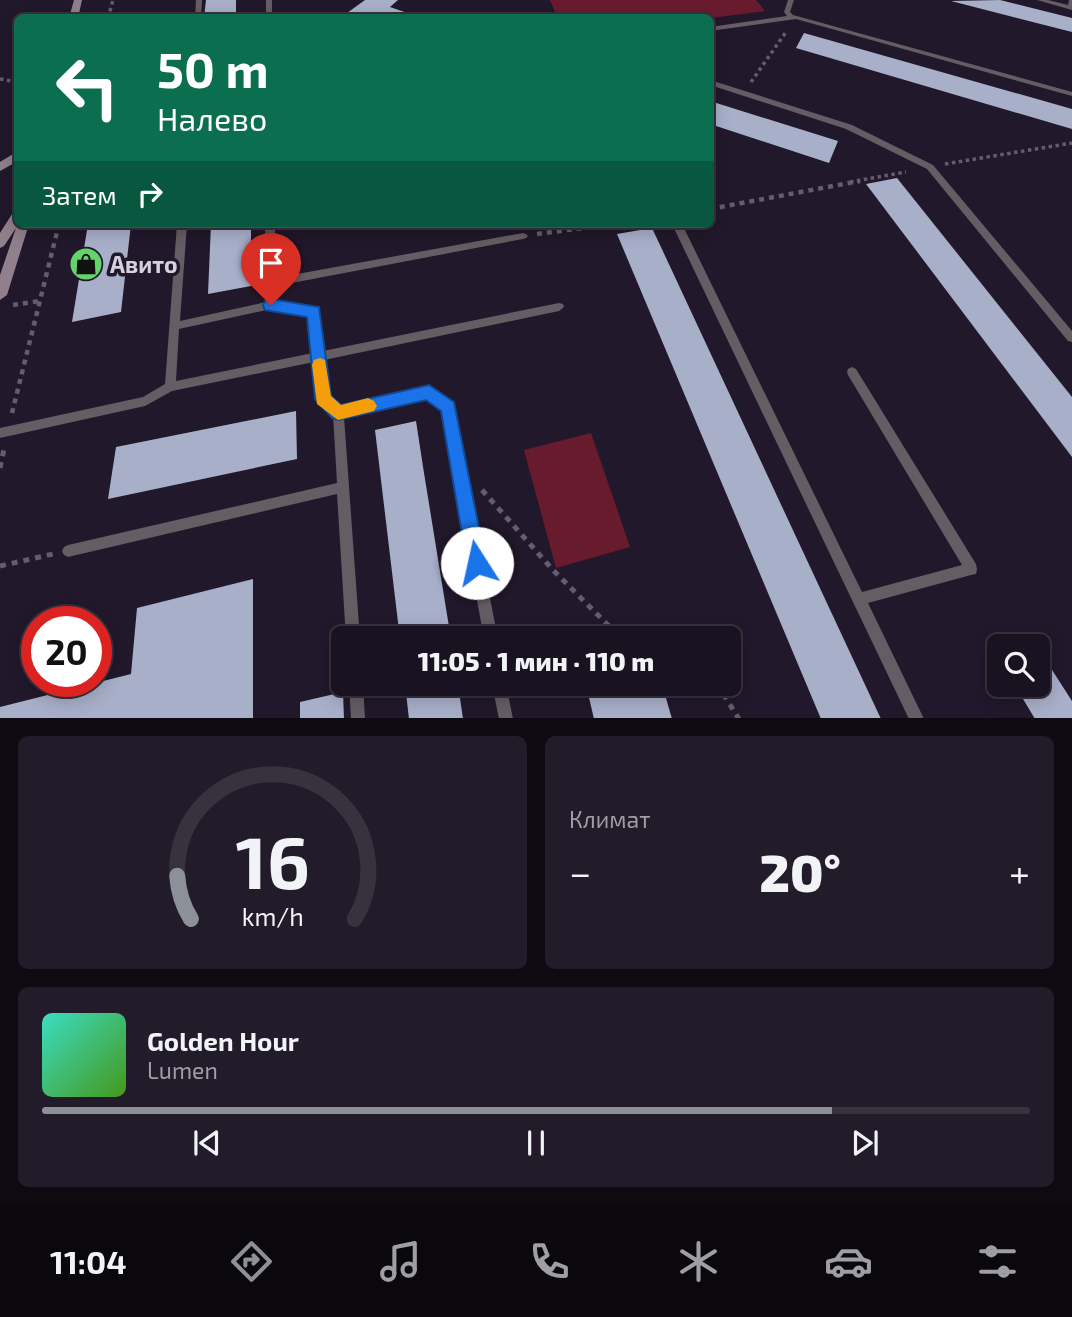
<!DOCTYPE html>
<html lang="ru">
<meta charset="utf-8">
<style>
body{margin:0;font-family:"Exo 2",sans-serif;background:#221b29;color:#f1f3f6;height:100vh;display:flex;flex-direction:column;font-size:26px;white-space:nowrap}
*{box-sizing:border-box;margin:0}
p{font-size:23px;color:#9f9ea5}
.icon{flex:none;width:38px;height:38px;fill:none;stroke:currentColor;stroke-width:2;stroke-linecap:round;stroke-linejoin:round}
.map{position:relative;height:718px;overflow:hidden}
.side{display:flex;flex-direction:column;gap:18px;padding:18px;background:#0e0a12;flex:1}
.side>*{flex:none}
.banner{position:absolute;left:14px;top:14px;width:700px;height:214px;border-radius:10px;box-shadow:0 4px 18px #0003,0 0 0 2px #37323e;background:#0b6e4f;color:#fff;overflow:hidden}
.tools{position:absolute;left:987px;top:634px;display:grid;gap:14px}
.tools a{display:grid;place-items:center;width:63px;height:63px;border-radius:10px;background:#191220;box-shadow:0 4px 18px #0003,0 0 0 2px #37323e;font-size:35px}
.speed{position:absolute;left:21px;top:606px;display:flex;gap:14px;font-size:35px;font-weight:700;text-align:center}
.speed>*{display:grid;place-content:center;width:91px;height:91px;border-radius:50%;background:#191220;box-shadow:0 4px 18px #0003,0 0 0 2px #37323e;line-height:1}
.speed .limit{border:10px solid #d22;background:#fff;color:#111}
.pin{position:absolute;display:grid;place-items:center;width:60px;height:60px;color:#fff;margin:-72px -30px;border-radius:50% 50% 50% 0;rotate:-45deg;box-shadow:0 0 7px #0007}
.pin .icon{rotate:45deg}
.me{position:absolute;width:77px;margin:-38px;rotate:350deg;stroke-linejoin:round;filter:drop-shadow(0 0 5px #0008)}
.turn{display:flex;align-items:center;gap:24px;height:147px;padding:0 28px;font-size:32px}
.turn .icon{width:91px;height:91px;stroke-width:2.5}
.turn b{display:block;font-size:49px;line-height:60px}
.then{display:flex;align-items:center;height:66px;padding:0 28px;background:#0003;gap:14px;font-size:26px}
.big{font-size:52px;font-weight:800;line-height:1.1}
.side .tile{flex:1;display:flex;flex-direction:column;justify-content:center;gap:10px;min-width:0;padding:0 24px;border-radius:10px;background:#221b29}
.side .dial{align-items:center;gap:0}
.dial svg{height:182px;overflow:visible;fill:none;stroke:#37323e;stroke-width:7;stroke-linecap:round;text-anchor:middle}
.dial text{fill:#f1f3f6;stroke:none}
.song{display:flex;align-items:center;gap:21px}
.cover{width:84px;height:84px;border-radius:10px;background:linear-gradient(135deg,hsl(170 70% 55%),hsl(100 70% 35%))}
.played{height:7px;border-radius:4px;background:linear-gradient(90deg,#8c9099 80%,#37323e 80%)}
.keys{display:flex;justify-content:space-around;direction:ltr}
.heat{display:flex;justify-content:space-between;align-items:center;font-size:38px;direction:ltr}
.side .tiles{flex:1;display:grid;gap:18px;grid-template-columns:1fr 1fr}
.tile:last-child{grid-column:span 2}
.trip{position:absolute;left:331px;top:626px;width:410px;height:70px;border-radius:10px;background:#191220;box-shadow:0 4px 18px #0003,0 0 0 2px #37323e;font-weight:800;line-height:70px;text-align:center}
.tab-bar{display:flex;height:112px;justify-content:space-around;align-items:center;background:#0a070d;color:#9f9ea5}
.tab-bar .icon{width:49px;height:49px}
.tab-bar .on{color:#8c9099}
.tab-bar b{font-size:32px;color:#f1f3f6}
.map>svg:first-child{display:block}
.green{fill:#691b2e}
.building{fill:#a8afc9}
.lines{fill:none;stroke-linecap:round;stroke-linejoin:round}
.path-far2{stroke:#655d6e;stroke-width:3.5;stroke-dasharray:3.5 3.5;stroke-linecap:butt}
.path-far1{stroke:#655d6e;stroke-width:4.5;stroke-dasharray:5 5;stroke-linecap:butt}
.path{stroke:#655d6e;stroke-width:5;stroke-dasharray:6 6;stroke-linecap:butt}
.lane{fill:#665c63;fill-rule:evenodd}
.secondary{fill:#90808b;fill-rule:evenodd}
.route{fill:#1a73e8;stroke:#114b97;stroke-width:2}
.slow{fill:#f59e0b}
.labels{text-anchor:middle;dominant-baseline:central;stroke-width:7;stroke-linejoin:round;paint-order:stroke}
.poi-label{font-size:23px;font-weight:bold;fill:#d6d1de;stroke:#21182b;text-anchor:start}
</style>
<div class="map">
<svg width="1072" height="719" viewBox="0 0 1072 719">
<rect width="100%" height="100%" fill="#21182b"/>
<g class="green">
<polygon points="550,0 756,0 765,11 711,18 557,17"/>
<polygon points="591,433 630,547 556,568 524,450"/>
</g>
<g class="building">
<polygon points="206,0 236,0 236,18 204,18"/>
<polygon points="365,0 398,0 390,7 422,18 359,18 347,13"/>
<polygon points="1000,0 1072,18 1072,32 951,1"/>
<polygon points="804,33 1072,109 1072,129 796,48"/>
<polygon points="710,101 838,141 829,163 710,124"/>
<polygon points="897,178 1072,397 1072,457 866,184"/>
<polygon points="88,224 131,224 121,312 72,322"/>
<polygon points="211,224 251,224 251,286 208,294"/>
<polygon points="652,228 667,260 881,719 821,719 617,234"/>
<polygon points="296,411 297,459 108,499 116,447"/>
<polygon points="416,421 424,473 451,639 400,639 375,430"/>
<polygon points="253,579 253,719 0,719 0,707 131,674 137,608"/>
<polygon points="1045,659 1072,701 1072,719 1035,719 1014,684 1038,684 1038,661"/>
<polygon points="405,684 458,684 463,719 409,719"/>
<polygon points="603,684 662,684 672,719 594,719 587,689"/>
<polygon points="343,692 344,719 300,719 300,702"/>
</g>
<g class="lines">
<g class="path-far2">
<polyline points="108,18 113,0"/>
<polyline points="0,79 18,82"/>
<polyline points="751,82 786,32"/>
<polyline points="945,164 1072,143"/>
<polyline points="850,182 906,172"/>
</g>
<g class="path-far1">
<polyline points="710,209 860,181"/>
<polyline points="537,234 614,224"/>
<polyline points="13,305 40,301"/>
<polyline points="12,413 59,224"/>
</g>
<g class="path">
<polyline points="0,468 4,449"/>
<polyline points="482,490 553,570 622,639"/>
<polyline points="0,566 53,554"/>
<polyline points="717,684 739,719"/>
</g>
<g class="lane">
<polygon points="196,0 202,0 201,18 195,18"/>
<rect x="266" y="0" width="6" height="18"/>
<polygon points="788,0 794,0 790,12 793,15 1072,92 1072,96 796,19 710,31 710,27 787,16 784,12"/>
<polygon points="1037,0 1048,0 1068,5 1069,0 1072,0 1072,10"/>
<polygon points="710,80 852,125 933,165 1072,331 1072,342 1068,341 927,169 846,129 710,85"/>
<path d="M 177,224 L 187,224 L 180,321 L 266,302 L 265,224 L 275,224 L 275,278 L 523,233 L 526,234 L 528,236 L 526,238 L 523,239 L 276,286 L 276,302 L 318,309 L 323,351 L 559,303 L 563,304 L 564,307 L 559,311 L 324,360 L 328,397 L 340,408 L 429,387 L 452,404 L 498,639 L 484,639 L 443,410 L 427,397 L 344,417 L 360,639 L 346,639 L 337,494 L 68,557 L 64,555 L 62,551 L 64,547 L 68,545 L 337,483 L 333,415 L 318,399 L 314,362 L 172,391 L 145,406 L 0,438 L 0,428 L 143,397 L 165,384 ZM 271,309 L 309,315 L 313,353 L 176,381 L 179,329 Z"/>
<polygon points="672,224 682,224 862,592 962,565 848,375 847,372 848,369 852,367 856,369 976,564 977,569 976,574 971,575 868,603 924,719 909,719"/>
<polygon points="349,684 363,684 365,719 351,719"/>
<polygon points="492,684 506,684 513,719 499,719"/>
</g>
<g class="secondary">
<polygon points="74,0 82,0 78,18 69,18"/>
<polygon points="18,151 18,161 0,171 0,162"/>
<polygon points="18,210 18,224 29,224 7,295 0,300 0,275 16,228 4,246 0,248 0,233 14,211"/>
</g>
</g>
<polygon class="route" points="271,299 319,307 331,396 341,405 429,385 454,402 486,563 484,570 477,573 470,570 467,563 441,411 426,400 338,420 332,418 315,399 307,317 265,310 263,305 265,301"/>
<polygon class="slow" points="320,358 325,360 331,396 341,405 368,398 374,401 377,406 374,411 338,420 317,404 312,365 314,360"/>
<defs>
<symbol id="shop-disc" viewBox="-11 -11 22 22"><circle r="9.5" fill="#62d469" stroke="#21182b"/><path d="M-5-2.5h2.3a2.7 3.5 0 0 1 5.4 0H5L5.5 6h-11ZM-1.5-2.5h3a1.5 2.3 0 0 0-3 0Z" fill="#111"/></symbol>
</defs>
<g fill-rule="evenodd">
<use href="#shop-disc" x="67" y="245" width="38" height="38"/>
</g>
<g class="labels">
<g class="poi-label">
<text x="110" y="264">Авито</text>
</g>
</g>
</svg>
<div class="tools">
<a><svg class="icon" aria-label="search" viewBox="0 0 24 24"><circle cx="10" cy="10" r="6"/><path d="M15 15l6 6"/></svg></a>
</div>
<div class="speed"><div class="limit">20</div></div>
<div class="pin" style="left:271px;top:305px;background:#d93025"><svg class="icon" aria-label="arrive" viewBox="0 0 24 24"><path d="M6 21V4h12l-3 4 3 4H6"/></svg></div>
<svg class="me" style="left:477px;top:563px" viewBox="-20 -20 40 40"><circle r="19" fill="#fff"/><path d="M0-13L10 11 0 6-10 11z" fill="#1a73e8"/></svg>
<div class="trip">11:05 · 1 мин · 110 m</div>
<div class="banner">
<div class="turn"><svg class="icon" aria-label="left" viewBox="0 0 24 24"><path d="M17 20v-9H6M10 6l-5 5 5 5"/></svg><div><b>50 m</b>Налево</div></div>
<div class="then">Затем<svg class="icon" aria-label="right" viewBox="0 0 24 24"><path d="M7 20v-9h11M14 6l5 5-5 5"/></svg></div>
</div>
</div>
<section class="side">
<div class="tiles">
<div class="tile dial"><svg viewBox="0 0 100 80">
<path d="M14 69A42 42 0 1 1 86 69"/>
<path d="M14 69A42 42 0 0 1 8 50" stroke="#8c9099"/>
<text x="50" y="56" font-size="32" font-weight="700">16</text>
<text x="50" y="72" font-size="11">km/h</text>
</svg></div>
<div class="tile"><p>Климат</p>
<div class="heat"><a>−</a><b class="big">20°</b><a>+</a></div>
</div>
<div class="tile">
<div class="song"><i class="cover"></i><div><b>Golden Hour</b><p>Lumen</p></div></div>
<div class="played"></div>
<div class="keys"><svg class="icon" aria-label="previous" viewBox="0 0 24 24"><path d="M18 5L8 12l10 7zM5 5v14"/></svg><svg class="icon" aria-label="pause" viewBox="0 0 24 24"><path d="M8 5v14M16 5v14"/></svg><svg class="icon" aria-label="next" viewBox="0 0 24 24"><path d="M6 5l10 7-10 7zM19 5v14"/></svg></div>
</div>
</div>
</section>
<nav class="tab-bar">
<b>11:04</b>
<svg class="icon on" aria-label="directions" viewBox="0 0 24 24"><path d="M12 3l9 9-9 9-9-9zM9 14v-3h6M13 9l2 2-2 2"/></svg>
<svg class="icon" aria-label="music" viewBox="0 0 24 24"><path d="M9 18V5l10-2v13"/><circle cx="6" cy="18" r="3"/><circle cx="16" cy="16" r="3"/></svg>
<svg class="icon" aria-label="phone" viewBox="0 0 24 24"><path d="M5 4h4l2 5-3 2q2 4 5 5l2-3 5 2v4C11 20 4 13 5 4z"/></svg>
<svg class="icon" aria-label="climate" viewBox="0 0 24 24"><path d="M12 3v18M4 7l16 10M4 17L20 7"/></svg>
<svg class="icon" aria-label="car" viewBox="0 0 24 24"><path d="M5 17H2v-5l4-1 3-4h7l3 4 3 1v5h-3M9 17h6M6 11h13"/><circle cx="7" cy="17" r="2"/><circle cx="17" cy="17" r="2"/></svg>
<svg class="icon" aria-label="filters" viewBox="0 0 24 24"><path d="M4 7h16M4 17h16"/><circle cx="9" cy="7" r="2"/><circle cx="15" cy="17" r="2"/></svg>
</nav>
